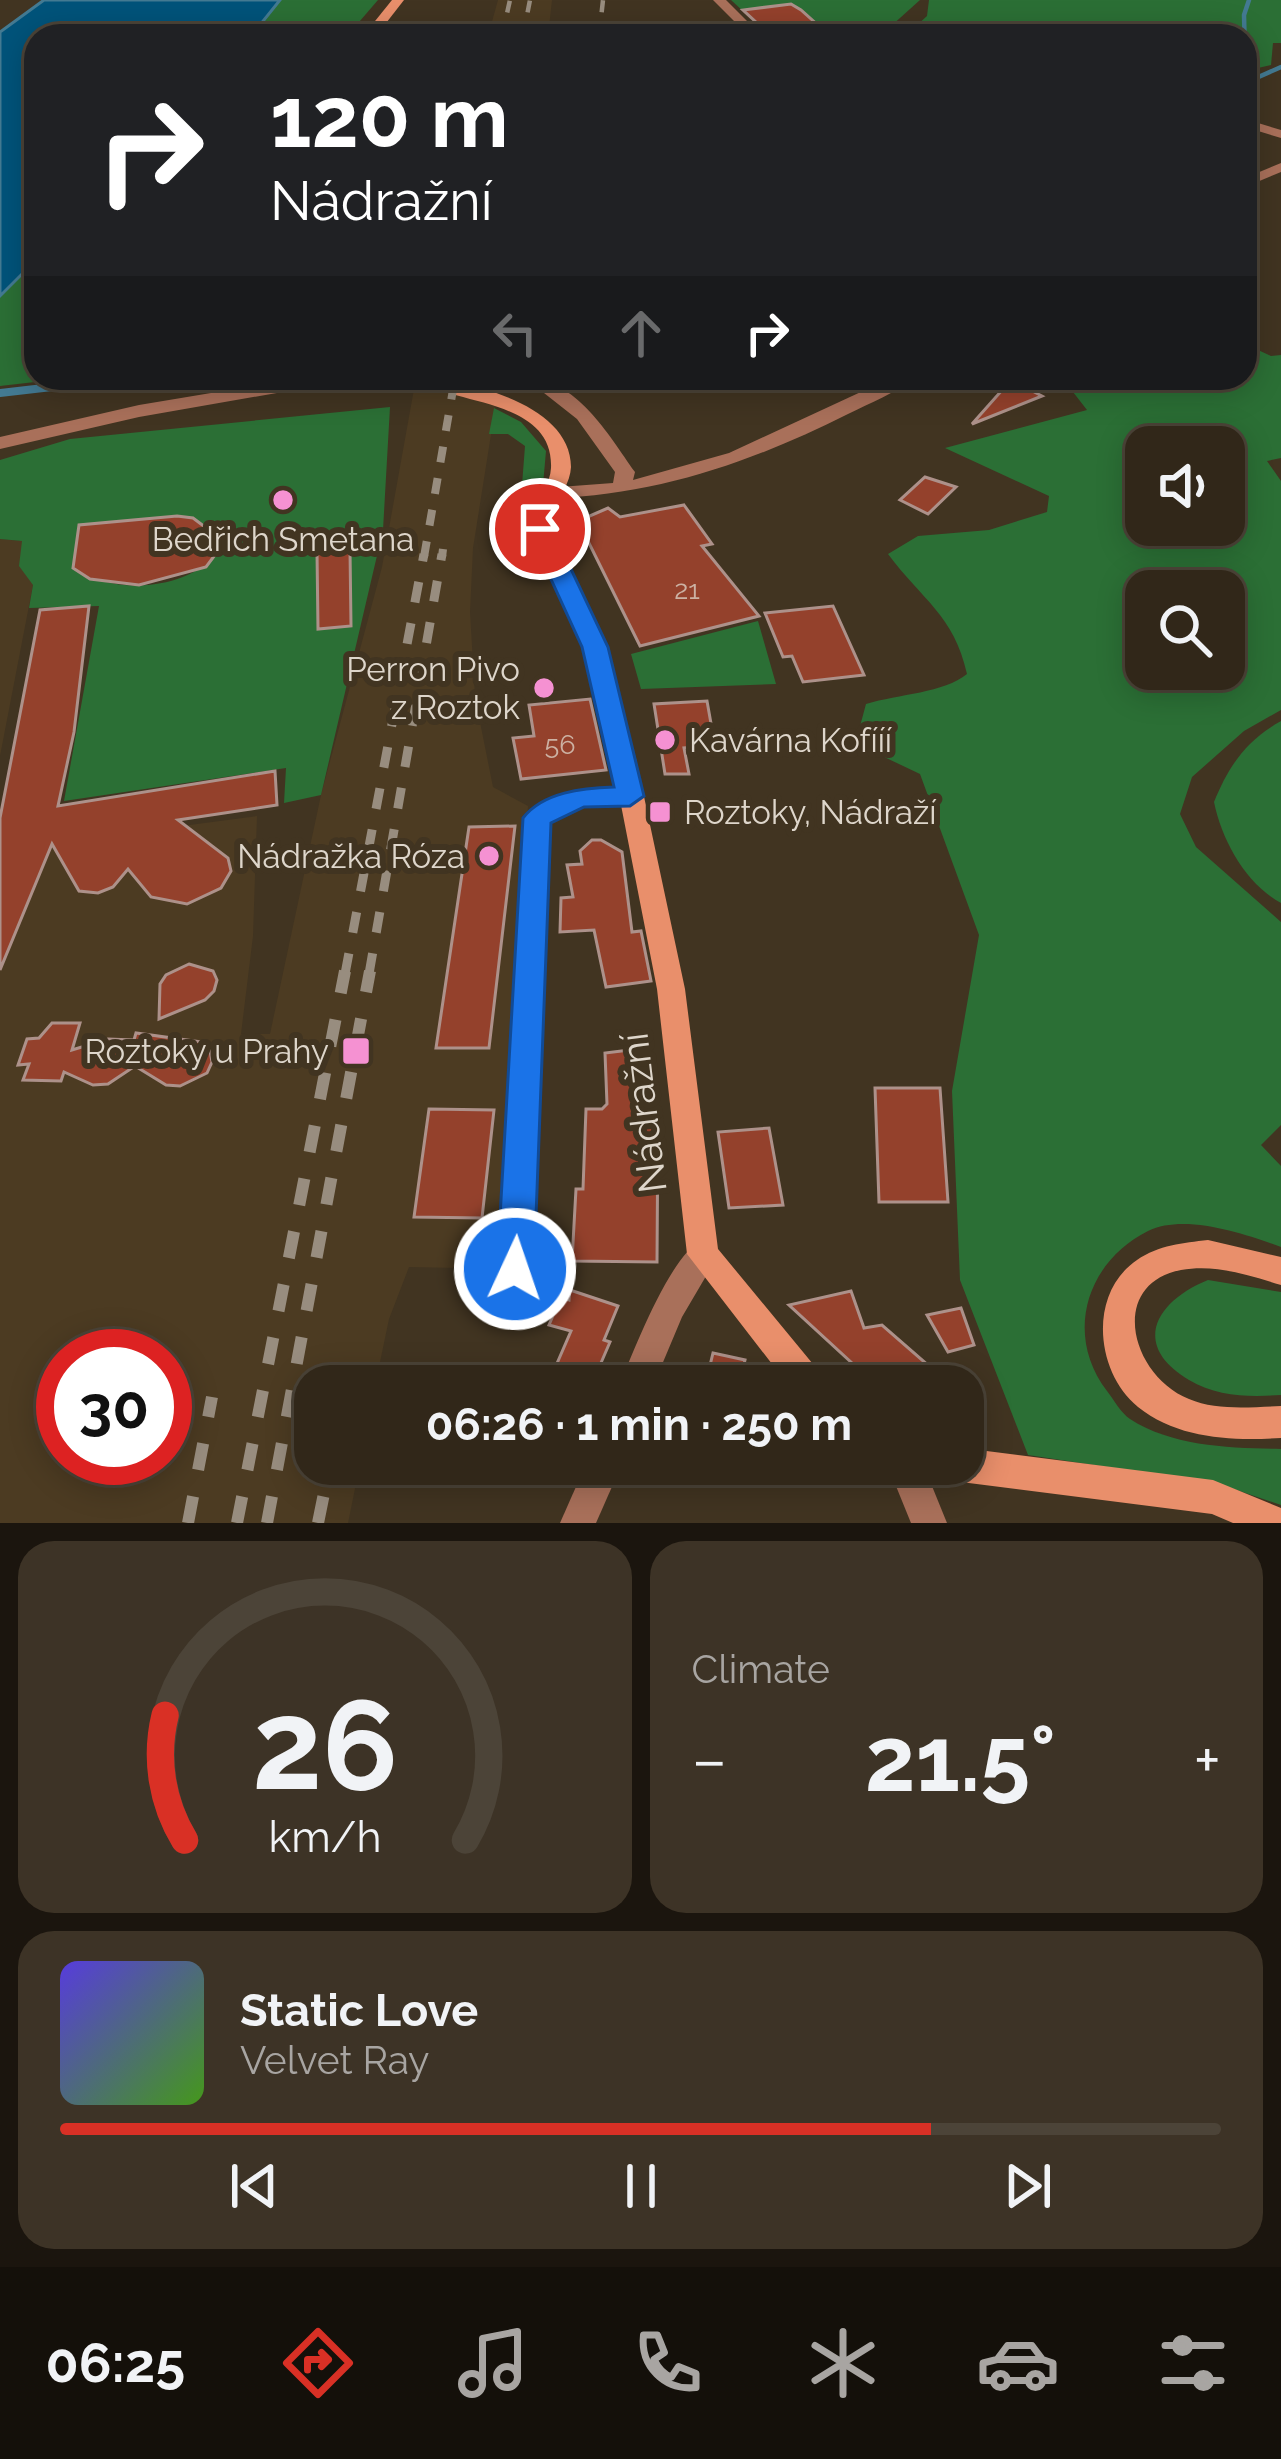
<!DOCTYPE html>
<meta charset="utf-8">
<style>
body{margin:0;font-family:Raleway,sans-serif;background:#3d3326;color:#f1f3f6;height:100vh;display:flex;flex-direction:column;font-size:45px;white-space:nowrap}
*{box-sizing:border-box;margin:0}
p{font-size:39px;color:#a8a5a2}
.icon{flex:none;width:66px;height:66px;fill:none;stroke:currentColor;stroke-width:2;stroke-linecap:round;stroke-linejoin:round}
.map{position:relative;height:1523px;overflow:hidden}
.details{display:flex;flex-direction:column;gap:18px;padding:18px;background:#1b150e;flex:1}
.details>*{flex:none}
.top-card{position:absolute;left:24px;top:24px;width:1233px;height:366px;border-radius:36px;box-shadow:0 6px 30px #0003,0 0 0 3px #4c4438;background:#202124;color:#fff;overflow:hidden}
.fabs{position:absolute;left:1125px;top:426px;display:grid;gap:24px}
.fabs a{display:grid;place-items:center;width:120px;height:120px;border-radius:24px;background:#312719;box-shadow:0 6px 30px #0003,0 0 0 3px #4c4438;font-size:60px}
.speed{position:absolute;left:36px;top:1329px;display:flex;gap:24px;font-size:60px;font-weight:700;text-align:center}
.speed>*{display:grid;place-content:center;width:156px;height:156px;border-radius:50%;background:#312719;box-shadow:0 6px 30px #0003,0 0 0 3px #4c4438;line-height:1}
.speed .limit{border:18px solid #d22;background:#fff;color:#111}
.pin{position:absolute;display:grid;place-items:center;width:102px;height:102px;color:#fff;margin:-51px;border:6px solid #fff;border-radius:50%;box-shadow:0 3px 12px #0007}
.me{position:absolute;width:132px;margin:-66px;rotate:3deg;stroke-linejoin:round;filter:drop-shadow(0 0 9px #0008)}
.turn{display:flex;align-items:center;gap:42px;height:252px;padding:0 48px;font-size:54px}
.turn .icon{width:156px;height:156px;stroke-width:2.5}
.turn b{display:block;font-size:84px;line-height:102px}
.lanes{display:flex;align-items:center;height:114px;padding:0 48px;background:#0003;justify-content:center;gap:60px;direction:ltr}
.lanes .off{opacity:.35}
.big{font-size:90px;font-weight:700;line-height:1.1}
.details .tile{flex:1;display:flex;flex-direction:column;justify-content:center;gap:18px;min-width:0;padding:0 42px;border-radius:36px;background:#3d3326}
.details .dial{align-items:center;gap:0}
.dial svg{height:312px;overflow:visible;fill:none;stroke:#4c4438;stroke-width:7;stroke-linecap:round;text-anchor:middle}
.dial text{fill:#f1f3f6;stroke:none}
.song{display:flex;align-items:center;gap:36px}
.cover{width:144px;height:144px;border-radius:18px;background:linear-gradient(135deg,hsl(250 70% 55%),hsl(100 70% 35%))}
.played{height:12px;border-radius:6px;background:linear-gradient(90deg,#d93025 75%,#4c4438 75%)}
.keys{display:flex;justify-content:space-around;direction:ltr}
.heat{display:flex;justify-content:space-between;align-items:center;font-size:66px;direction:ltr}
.details .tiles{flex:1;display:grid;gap:18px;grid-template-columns:1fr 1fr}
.tile:last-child{grid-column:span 2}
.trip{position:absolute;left:294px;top:1365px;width:690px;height:120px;border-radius:36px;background:#312719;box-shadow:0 6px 30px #0003,0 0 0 3px #4c4438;font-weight:700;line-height:120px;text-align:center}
.tab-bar{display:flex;height:192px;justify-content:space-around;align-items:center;background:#14100a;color:#a8a5a2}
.tab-bar .icon{width:84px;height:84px}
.tab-bar .current{color:#d93025}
.tab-bar b{font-size:54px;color:#f1f3f6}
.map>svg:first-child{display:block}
.built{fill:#4c3b22;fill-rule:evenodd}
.green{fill:#2b6f35;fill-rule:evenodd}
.water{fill:#00537a;stroke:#437a92;stroke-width:3}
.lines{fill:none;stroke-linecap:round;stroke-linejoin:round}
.stream-far1{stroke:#437a92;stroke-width:4.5}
.stream{stroke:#437a92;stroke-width:8}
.building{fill:#94412c;stroke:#ad918a;stroke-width:3}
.street{fill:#a9705a;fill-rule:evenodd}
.secondary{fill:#e98f6b;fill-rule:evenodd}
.rail-far3{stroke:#988d7f;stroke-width:4.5;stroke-dasharray:12 12;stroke-linecap:butt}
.rail-far2{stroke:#988d7f;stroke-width:8;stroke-dasharray:16 16;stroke-linecap:butt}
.rail-far1{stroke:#988d7f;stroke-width:9;stroke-dasharray:21 21;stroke-linecap:butt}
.rail{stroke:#988d7f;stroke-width:12;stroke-dasharray:27 27;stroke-linecap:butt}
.route{fill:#1a73e8;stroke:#114b97;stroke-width:3}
.poi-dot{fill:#f591d2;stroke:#413421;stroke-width:4.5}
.labels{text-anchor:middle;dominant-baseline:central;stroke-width:12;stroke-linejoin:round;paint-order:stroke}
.number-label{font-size:27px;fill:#ccb1a3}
.poi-label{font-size:33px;fill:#ded6cb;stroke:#413421;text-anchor:end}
.near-street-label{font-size:39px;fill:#ded6cb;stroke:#413421}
</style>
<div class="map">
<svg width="1281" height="1523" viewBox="0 0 1281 1523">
<rect width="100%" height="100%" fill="#413421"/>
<g class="built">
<polygon points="498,0 552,0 548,36 488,36"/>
<path d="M 416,378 L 500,378 L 473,548 L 470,612 L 475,697 L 493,787 L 528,806 L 508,1269 L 409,1267 L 389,1319 L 375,1386 L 315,1386 L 315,1464 L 360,1464 L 348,1523 L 0,1523 L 0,850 L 257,816 L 253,936 L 241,1034 L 270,1034 L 321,795 L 382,567 ZM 63,1356 L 165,1356 L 165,1458 L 63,1458 Z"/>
<polygon points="0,539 22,541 33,585 0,756"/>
</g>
<g class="green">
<polygon points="280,0 378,0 347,36 251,36"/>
<polygon points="731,0 920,0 880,36 770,36"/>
<polygon points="929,0 1281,0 1281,43 1273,43 1271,65 1245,71 1245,36 905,36 927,16"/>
<polygon points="36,260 36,378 70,378 0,386 0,296"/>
<path d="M 1245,344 L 1271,356 L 1281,355 L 1281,458 L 1267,461 L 1281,481 L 1281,710 L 1244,731 L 1192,777 L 1180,814 L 1196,847 L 1281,922 L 1281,1125 L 1261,1145 L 1281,1166 L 1281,1247 C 1245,1234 1185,1213 1148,1231 C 1086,1262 1064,1335 1107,1391 C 1114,1400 1121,1413 1130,1419 C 1173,1447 1232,1448 1281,1449 L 1281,1505 L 1219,1484 L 1028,1455 L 960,1280 L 952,1091 L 979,935 L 920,774 L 880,755 L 859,730 L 866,704 C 899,694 944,693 967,674 C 954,615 922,600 888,554 L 918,536 L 989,530 L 1047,512 L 1049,496 L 945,448 L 1087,410 L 1073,392 L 1046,378 L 1245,378 ZM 1146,447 L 1224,447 L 1224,525 L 1146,525 ZM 1146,591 L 1224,591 L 1224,669 L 1146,669 Z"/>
<path d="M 390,407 L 383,530 L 321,795 L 284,803 L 286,768 L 64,801 L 99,606 L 29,608 L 33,585 L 19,566 L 22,541 L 0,539 L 0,460 L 70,439 ZM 177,516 C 200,519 211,528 218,551 C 189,591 114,595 74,569 L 78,525 Z"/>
<polygon points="494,408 521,422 546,451 543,485 525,524 519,524 525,446 508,434 489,434"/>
<polygon points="758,621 776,684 641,689 631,654"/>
<path d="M 1281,721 L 1281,903 C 1246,884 1222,841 1214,802 C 1229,765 1246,741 1281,721 Z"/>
<path d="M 1208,1280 L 1281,1292 L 1281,1395 C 1250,1397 1217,1397 1189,1380 C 1130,1345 1156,1301 1208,1280 Z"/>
</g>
<polygon class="water" points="44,0 280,0 251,36 36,36 36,260 0,296 0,32"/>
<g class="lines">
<g class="stream-far1">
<polyline points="1245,53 1244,15 1249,0"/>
<polyline points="1245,83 1281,67"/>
</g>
<polyline class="stream" points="0,393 130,378"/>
</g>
<g class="building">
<polygon points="791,4 801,10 830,36 771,36 743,10"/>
<polygon points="1011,380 1042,396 972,424"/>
<polygon points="925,477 956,487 928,514 900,500"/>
<polygon points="684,505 712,544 702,546 759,616 640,646 578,521 608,508 620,517"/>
<polygon points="177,516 193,518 209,530 218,551 206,567 139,585 90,579 73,568 79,525"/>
<polygon points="350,550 351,626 318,629 317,552"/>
<polygon points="89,606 74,732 58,806 275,771 277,805 178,820 228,858 231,871 221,888 187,904 151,897 128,869 113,887 98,893 79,891 52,844 0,970 0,818 40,610"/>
<polygon points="833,606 864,675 803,682 792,656 783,657 765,613"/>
<polygon points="590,699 606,770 521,779 513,738 534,736 529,705"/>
<polygon points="707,701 715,746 684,748 689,774 665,774 654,704"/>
<polygon points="515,826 489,1048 436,1048 469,827"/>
<polygon points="592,840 601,840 622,852 632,932 641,931 651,981 606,987 594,930 560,932 561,898 573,897 567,865 582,864 580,851"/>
<polygon points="189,964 213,971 217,980 214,991 205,1000 159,1019 160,984 166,975"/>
<polygon points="52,1023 80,1023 72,1050 108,1039 134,1040 136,1033 201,1042 210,1051 212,1062 207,1073 180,1086 166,1085 135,1066 108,1084 93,1085 64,1072 61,1081 23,1080 29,1064 18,1065 27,1039 39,1038"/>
<polygon points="646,1048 653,1108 658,1111 657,1262 572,1261 576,1189 583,1189 586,1109 602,1109 607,1104 605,1053"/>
<polygon points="875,1088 940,1088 948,1202 879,1202"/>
<polygon points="429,1109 494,1110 482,1218 414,1217"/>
<polygon points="769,1128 783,1205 729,1208 718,1132"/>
<polygon points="570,1290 618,1306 604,1340 610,1342 591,1386 552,1375 571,1331 549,1325 561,1297 569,1300"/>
<polygon points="851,1291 864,1328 882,1325 952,1386 877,1386 789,1305"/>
<polygon points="961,1308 974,1345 948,1352 927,1315"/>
<polygon points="713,1353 745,1360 739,1386 705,1386"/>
</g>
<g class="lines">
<g class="street">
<polygon points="713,0 726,0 762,36 749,36"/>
<polygon points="1245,119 1281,130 1281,138 1245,127"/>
<polygon points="1281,163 1281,172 1245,187 1245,178"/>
<polygon points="302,378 343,378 334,383 139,417 0,449 0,437 139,405"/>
<path d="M 525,378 C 576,378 608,434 635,472 L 633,480 L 729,453 L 891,378 L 914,378 C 896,393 870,403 848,414 C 754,461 659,495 553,498 L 543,492 L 546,488 L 613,483 L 615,472 L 577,419 Z"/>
<polygon points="630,788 639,790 642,796 639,802 583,805 549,822 531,1269 526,1279 515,1283 504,1279 499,1269 525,818 528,812 579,789"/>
<path d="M 703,1240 L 714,1244 L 719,1254 L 682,1317 L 653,1386 L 619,1386 C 633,1353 671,1252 703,1240 Z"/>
<polygon points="586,1464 622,1464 596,1523 560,1523"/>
<polygon points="887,1464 923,1464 947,1523 911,1523"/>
</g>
<g class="secondary">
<polygon points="392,0 404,0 376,36 363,36"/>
<path d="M 411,378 C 461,378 571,402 571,467 C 570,490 548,507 550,529 L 606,647 L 636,759 L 685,989 L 718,1249 L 822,1375 L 827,1386 L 789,1386 L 687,1254 L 657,989 L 612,759 L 584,647 L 530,529 C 528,507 550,490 551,468 C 554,397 449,405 411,378 Z"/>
<path d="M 1208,1240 L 1281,1257 L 1281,1285 C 1248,1275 1216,1264 1181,1270 C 1108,1284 1130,1375 1189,1399 C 1217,1411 1252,1407 1281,1406 L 1281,1438 C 1232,1441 1178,1439 1138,1407 C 1095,1372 1088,1293 1137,1260 C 1159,1245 1183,1243 1208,1240 Z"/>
<polygon points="963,1448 1213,1480 1281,1508 1281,1523 1233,1523 1212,1514 953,1481 941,1476 935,1464 963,1464"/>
</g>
<g class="rail-far3">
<polyline points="502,36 510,0"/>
<polyline points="523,36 530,0"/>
<polyline points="599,36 603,0"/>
</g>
<g class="rail-far2">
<polyline points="424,557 455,378"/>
<polyline points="442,557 443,549"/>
</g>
<g class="rail-far1">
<polyline points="345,974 424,554"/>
<polyline points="369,974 442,554"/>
</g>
<g class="rail">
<polyline points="188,1523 212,1397"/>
<polyline points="237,1523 345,971"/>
<polyline points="267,1523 370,971"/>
<polyline points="318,1523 330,1464"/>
</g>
</g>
<path class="route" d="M 540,522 L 552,529 L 608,647 L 644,796 L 630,806 L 584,807 L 551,823 L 534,1269 L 528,1280 L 515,1285 L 503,1280 L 497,1269 L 523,818 C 543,792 583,788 614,787 L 582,647 L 528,529 Z"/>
<g class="poi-dot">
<circle cx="283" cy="500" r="12"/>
<circle cx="544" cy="688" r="12"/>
<circle cx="665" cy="740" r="12"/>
<rect x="648" y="800" width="24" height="24" rx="6"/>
<circle cx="489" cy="856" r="12"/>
<rect x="341" y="1036" width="30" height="30" rx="6"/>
</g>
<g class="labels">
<g class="number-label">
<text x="687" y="589">21</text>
<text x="560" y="744">56</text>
</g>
<g class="poi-label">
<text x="283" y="539" text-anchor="middle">Bedřich Smetana</text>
<text x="520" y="669">Perron Pivo<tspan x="520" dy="38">z Roztok</tspan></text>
<text x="689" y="740" text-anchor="start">Kavárna Kofííí</text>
<text x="684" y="812" text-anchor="start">Roztoky, Nádraží</text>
<text x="465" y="856">Nádražka Róza</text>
<text x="329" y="1051">Roztoky u Prahy</text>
</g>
<g class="near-street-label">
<text transform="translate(643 1113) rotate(-97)">Nádražní</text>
</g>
</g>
</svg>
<div class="fabs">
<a><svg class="icon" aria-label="sound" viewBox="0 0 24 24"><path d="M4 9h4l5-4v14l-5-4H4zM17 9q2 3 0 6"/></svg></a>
<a><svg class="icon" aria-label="search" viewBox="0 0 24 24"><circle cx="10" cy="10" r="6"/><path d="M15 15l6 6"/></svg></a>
</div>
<div class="speed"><div class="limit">30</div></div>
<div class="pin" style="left:540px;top:529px;background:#d93025"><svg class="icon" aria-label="arrive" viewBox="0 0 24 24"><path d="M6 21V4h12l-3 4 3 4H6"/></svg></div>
<svg class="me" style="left:515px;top:1269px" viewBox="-20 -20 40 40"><circle r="17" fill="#1a73e8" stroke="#fff" stroke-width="3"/><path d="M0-11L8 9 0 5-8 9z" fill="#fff"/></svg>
<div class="trip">06:26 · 1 min · 250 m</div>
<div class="top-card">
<div class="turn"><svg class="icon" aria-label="right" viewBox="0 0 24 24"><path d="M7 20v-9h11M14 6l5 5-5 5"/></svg><div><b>120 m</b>Nádražní</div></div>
<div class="lanes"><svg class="icon off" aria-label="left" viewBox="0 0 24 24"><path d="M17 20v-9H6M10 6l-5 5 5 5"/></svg><svg class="icon off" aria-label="ahead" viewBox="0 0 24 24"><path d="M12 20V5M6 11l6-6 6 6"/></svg><svg class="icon" aria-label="right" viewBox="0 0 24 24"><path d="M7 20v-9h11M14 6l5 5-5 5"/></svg></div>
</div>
</div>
<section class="details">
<div class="tiles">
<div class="tile dial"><svg viewBox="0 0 100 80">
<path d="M14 69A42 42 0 1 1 86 69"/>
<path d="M14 69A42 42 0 0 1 9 37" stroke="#d93025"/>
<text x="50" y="56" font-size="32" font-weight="700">26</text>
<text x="50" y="72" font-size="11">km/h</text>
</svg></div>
<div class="tile"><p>Climate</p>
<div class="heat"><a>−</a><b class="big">21.5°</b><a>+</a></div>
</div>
<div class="tile">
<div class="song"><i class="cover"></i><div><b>Static Love</b><p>Velvet Ray</p></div></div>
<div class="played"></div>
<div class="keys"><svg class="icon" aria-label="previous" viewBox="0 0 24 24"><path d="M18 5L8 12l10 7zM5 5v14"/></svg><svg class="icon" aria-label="pause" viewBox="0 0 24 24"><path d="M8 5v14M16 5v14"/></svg><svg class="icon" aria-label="next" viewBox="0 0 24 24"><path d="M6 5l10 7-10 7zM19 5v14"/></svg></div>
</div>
</div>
</section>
<nav class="tab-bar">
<b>06:25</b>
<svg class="icon current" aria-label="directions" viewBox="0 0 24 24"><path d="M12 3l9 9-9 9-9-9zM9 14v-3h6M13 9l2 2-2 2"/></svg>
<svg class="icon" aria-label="music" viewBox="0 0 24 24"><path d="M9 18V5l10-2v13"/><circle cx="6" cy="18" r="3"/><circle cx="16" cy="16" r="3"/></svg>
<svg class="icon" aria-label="phone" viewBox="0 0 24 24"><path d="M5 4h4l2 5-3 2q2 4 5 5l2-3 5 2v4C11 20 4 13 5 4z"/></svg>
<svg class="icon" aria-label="climate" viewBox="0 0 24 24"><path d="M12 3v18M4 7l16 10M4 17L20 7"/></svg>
<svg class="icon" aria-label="car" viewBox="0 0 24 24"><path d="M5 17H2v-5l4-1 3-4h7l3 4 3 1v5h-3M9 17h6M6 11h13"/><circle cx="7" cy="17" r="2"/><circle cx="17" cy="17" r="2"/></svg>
<svg class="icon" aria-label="filters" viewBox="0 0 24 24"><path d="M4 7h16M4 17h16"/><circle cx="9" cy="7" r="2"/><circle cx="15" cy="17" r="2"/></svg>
</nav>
